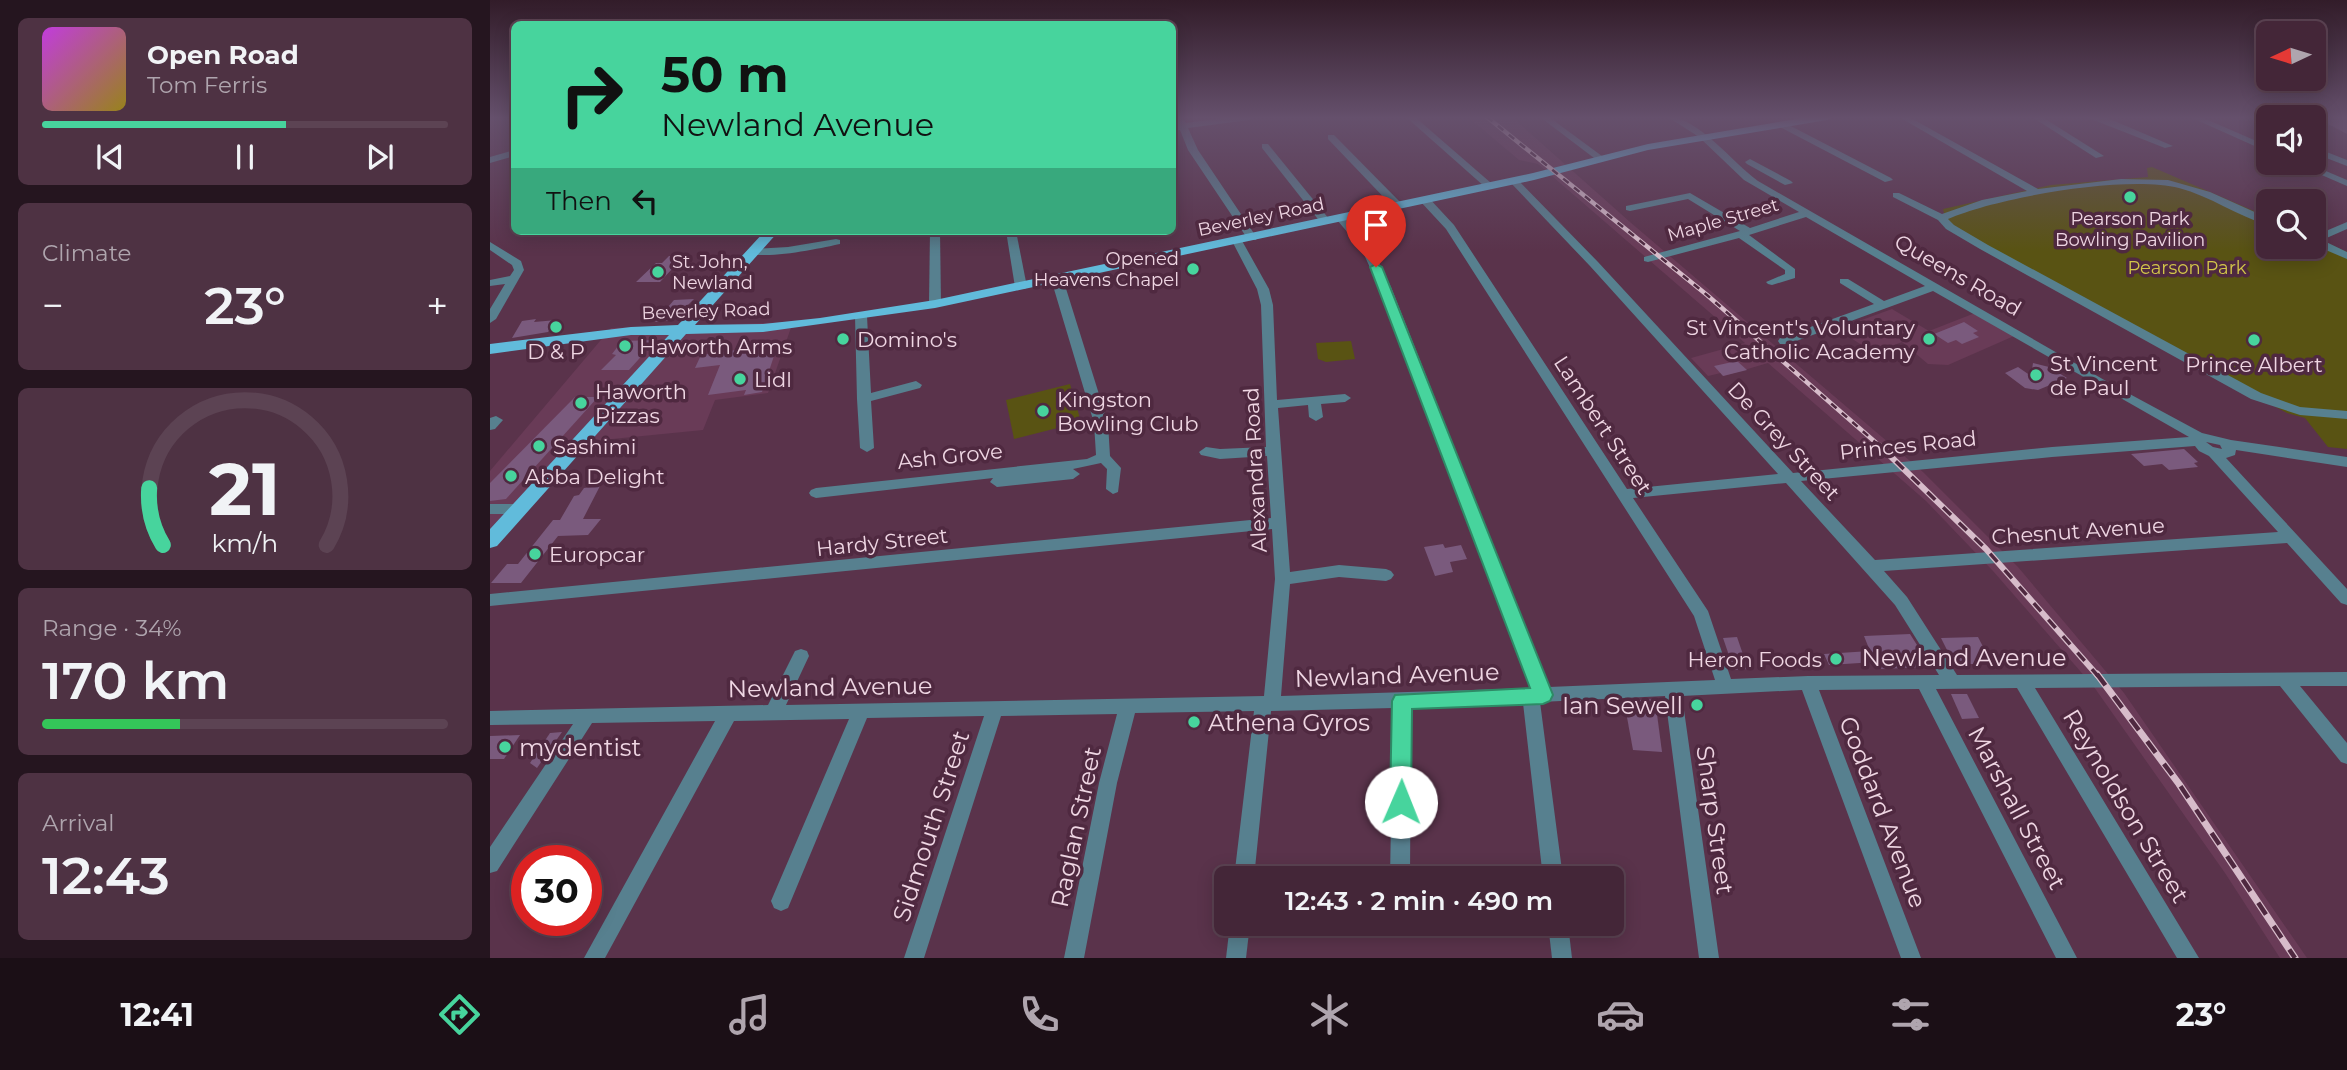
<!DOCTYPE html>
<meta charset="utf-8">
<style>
body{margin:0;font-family:Montserrat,sans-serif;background:#4e3243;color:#f1f3f6;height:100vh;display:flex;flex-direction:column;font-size:26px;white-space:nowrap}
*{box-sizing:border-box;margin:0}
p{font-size:23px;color:#afa5ae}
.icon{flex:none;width:38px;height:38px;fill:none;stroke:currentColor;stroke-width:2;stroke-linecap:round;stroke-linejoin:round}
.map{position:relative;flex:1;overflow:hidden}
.drawer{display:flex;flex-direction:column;gap:18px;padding:18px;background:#25151f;width:490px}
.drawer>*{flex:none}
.top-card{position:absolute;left:21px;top:21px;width:665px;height:214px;border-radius:10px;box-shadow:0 4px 18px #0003,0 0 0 2px #5c4353;background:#47d49d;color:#111;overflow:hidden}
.needle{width:46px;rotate:266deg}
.fabs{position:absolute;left:1766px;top:21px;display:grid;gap:14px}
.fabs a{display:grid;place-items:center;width:70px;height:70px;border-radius:10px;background:#442638;box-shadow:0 4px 18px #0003,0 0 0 2px #5c4353;font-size:35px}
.speed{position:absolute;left:21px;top:845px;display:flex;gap:14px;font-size:35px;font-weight:700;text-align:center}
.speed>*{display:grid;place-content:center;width:91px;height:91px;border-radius:50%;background:#442638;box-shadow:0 4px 18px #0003,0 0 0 2px #5c4353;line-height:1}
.speed .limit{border:10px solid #d22;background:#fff;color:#111}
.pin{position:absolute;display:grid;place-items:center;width:60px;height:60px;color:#fff;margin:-72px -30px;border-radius:50% 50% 50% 0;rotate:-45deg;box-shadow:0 0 7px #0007}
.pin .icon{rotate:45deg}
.me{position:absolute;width:77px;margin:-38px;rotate:1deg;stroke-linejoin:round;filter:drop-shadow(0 0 5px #0008)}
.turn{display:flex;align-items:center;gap:24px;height:147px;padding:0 35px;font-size:32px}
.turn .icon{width:91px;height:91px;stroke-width:2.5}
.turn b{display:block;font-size:49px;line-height:60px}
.then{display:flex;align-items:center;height:66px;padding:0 35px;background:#0003;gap:14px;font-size:26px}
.big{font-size:52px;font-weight:600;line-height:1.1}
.drawer .widget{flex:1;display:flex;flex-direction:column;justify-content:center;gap:10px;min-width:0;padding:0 24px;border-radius:10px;background:#4e3243}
.drawer .dial{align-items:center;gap:0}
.dial svg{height:182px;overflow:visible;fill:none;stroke:#5c4353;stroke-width:7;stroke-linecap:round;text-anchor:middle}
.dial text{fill:#f1f3f6;stroke:none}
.song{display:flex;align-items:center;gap:21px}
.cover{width:84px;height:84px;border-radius:10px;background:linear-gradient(135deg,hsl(290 70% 55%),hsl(50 70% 35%))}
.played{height:7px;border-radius:4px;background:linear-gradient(90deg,#47d49d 60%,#5c4353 60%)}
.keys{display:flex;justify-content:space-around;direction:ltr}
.heat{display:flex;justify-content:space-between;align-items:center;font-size:38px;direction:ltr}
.charge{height:10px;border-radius:5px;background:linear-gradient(90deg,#34c759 34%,#5c4353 0)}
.trip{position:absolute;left:724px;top:866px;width:410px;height:70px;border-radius:10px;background:#442638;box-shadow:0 4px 18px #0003,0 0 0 2px #5c4353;font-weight:600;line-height:70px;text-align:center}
.menu{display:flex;height:112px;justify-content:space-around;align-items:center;background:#1b0f16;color:#afa5ae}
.menu .icon{width:49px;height:49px}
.menu .current{color:#47d49d}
.menu b{font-size:32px;color:#f1f3f6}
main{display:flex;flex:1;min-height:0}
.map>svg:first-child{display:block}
.built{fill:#693b57}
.green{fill:#595313}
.building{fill:#7a5a7d}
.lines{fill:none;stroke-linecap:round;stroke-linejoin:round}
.minor{fill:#57808f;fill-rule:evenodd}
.major{fill:#61bbdb;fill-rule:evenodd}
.rail-far2-casing{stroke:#d7bcca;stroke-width:4.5}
.rail-far1-casing{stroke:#d7bcca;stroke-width:6}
.rail-casing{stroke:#d7bcca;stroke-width:7}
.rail-far2{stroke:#4f2940;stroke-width:2.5;stroke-dasharray:7;stroke-linecap:butt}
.rail-far1{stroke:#4f2940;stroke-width:3.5;stroke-dasharray:11;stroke-linecap:butt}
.rail{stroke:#4f2940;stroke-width:4.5;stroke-dasharray:14;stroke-linecap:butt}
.route{fill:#47d49d;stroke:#2e8a66;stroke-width:2}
.poi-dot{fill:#47d49d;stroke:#4f2940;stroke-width:2.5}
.labels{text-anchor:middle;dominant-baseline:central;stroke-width:7;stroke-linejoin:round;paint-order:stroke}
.far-street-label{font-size:18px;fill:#efd6e3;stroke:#4f2940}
.far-poi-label{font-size:18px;fill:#efd6e3;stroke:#4f2940}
.far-park-label{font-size:18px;fill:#d3c749;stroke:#4f2940}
.street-label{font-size:21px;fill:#efd6e3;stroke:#4f2940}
.poi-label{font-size:21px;fill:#efd6e3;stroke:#4f2940;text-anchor:start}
.near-street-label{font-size:24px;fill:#efd6e3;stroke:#4f2940}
.near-poi-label{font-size:24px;fill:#efd6e3;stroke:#4f2940;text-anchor:start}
</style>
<main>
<section class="drawer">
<div class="widget">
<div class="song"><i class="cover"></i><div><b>Open Road</b><p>Tom Ferris</p></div></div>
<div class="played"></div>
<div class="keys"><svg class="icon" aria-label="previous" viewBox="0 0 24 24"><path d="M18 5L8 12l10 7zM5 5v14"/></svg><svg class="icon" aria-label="pause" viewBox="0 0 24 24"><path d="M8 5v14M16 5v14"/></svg><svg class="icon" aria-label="next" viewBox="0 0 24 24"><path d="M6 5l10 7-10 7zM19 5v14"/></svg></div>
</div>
<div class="widget"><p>Climate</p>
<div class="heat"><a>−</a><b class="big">23°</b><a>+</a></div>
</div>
<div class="widget dial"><svg viewBox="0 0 100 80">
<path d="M14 69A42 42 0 1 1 86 69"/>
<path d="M14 69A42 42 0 0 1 8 44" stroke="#47d49d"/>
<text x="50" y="56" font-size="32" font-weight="700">21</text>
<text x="50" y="72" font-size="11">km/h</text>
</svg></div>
<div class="widget"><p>Range · 34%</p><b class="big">170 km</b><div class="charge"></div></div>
<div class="widget"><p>Arrival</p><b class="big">12:43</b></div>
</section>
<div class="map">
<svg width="1857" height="958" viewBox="0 0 1857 958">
<rect width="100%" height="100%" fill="#5a334b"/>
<g class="built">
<polygon points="978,117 1022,117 1140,222 1433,472 1528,567 1634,693 1817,958 1790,958 1735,873 1604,687 1503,571 1436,501 1278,363 1234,376 1231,373 1218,376 1201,358 1255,343 1048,164 1029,160"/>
<polygon points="1402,309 1439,331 1485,313 1524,336 1458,365 1438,364 1412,342 1384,353 1347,329"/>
<polygon points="303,322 278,393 225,400 213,430 82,443 0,529 0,471 121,328"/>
</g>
<g class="green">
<polygon points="1662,167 1778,217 1778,247 1824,247 1824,237 1857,252 1857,449 1838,447 1815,418 1797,413 1464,232 1455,218 1453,209 1561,185 1658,177 1657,168"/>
<polygon points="861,341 865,359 836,362 828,359 826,343"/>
<polygon points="580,384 591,422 524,439 516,400"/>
</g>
<g class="building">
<polygon points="1825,117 1857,117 1857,134"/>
<polygon points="179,256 194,256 170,282 146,282 166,263 172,263"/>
<polygon points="204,299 183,320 165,322 184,300"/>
<polygon points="46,319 44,322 67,320 58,332 22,338 32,321"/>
<polygon points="1474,322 1488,331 1483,333 1489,337 1472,344 1466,340 1458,343 1444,334"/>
<polygon points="166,340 139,370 111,370 126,355 122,354 132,341"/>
<polygon points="288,344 272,392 254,395 256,390 218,395 230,365 205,368 211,355"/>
<polygon points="1247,361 1257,370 1233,376 1224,366"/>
<polygon points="1543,363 1559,367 1577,378 1548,390 1535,388 1515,373 1528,367 1541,376"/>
<polygon points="85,397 108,397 16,499 0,501 0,483"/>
<polygon points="1694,449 1708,462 1704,463 1708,467 1679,470 1672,464 1654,466 1641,454"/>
<polygon points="110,486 93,519 111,519 98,535 68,536 31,583 1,583 17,564 28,564 63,520 70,520 84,496 89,495 94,488"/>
<polygon points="953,544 955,548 971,545 977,559 960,562 963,572 945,576 934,547"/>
<polygon points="1420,634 1441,667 1388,669 1385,662 1339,665 1334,654 1380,651 1374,636"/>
<polygon points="1247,637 1258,669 1244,670 1233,638"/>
<polygon points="1488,637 1502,664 1464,664 1451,638"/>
<polygon points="1461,694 1477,694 1489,718 1472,719"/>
<polygon points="1165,699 1172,752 1143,750 1134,701"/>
<polygon points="72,732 47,768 40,763 60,733"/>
<polygon points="30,735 14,759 0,759 0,736"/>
</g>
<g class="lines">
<g class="minor">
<polygon points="685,117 693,117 696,123 741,117 763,117 759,120 698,128 708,150 767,238 766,240 758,240 757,238 698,150 690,130 682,131 682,125 688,125"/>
<polygon points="916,117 925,117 1001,183 1001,187 995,187"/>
<polygon points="1050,117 1059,117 1116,159 1108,161"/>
<path d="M 1178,117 C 1208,117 1243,163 1268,181 L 1623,385 L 1712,433 L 1741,440 L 1857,457 L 1857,467 L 1746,450 L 1745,455 L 1736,458 L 1857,589 L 1857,605 L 1851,603 L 1797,543 L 1394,571 L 1417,597 L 1467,675 L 1857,672 L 1857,686 L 1810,686 L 1857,743 L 1857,764 L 1851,762 L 1790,686 L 1545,688 L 1709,958 L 1687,958 L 1527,688 L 1446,689 L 1587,958 L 1566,958 L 1429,689 L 1329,690 L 1431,958 L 1411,958 L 1312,690 L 1192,696 L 1229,958 L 1209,958 L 1175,696 L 1050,702 L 1073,878 L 1053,878 L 1033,703 L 921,708 L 920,878 L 900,878 L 903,708 L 781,711 L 764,878 L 744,878 L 764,711 L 645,713 L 627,783 L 594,958 L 574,958 L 609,783 L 627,714 L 511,716 L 434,958 L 414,958 L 494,716 L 377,718 L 298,908 L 291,911 L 284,908 L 281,901 L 359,719 L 244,721 L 115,958 L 94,958 L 225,721 L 102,723 L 7,871 L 0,873 L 0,847 L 83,724 L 0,725 L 0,711 L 278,705 L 305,651 L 311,649 L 317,651 L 319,656 L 296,705 L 774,696 L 785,579 L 782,529 L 0,606 L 0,594 L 781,518 L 777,456 L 730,459 L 711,455 L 709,452 L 716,447 L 730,449 L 776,447 L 771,305 L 767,289 L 742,241 L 743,239 L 751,239 L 779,289 L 783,305 L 787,400 L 855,394 L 861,398 L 855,402 L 831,404 L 833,417 L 826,421 L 819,417 L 818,405 L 788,408 L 800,572 L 849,565 L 896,569 L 901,571 L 904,575 L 901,579 L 896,581 L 849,577 L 800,584 L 791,696 L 1042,688 L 889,287 L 871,248 L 847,220 L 847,216 L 855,216 L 881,247 L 901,287 L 1059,687 L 1225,680 L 1204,616 L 956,229 L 930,201 L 930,197 L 938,197 L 964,225 L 1137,489 L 1288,474 L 1100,266 L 1020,182 L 1020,178 L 1026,178 L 1108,262 L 1303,473 L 1562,447 L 1699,437 L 1443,291 L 1298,344 L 1290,344 L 1288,341 L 1290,338 L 1384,304 L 1350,283 L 1350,279 L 1358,279 L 1394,301 L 1435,286 L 1316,217 L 1259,235 L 1305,269 L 1305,278 L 1282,285 L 1278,284 L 1276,282 L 1295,274 L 1295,270 L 1249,238 L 1158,262 L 1154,261 L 1154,257 L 1250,231 L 1198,199 L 1140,211 L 1136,210 L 1136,206 L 1200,193 L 1260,228 L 1309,212 L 1254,180 L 1209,137 ZM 1716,442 L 1730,445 L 1732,449 L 1723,447 ZM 1705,446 L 1709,451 L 1719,456 L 1788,532 L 1385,560 L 1311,481 L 1562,457 ZM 1296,483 L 1405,605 L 1449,675 L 1318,676 L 1241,679 L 1218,611 L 1143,498 Z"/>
<path d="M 1409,117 L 1419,117 L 1548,189 L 1631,179 L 1678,180 L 1720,192 L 1778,218 L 1778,225 C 1747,216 1720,196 1689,188 C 1636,175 1508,197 1458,219 L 1464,225 L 1498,245 L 1771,393 L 1810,407 L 1857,411 L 1857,419 L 1810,415 L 1761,399 L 1490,249 L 1456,229 L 1448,220 L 1403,197 L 1403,193 L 1409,193 L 1452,214 L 1492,200 L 1537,191 Z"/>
<polygon points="1542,117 1552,117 1614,156 1606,158"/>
<polygon points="1596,117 1615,117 1683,146 1675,148"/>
<polygon points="1700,117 1711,117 1778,146 1778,152"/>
<polygon points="1293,122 1401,178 1403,180 1395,182 1290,127 1289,125"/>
<polygon points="838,135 844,135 911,203 911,207 903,207 838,139"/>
<polygon points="772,144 778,144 839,219 839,223 831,223 772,148"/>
<polygon points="1829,149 1857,160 1857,166 1826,154 1824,152"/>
<polygon points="24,150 24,156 0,163 0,157"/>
<polygon points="1260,159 1301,181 1303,183 1295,185 1257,164 1255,162"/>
<polygon points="1804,163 1817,163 1857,180 1857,186"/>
<polygon points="1857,222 1857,229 1832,240 1857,252 1857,259 1824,245 1824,236"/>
<polygon points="440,231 450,231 451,304 445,307 439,304"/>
<polygon points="516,231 526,231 537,287 535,289 527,289 525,287"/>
<path d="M 346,239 L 350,240 L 350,244 C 332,248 271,261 258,252 L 263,249 L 298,247 Z"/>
<polygon points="0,242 31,261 34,270 6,319 0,323 0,309 15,284 0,286 0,280 20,276 24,270 22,265 0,250"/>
<polygon points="567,276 573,279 618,423 620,456 631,468 628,492 623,494 616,489 617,469 611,463 583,469 590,474 583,479 507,487 500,482 503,478 326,498 321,496 319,493 321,490 326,488 597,459 606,455 604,423 561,279"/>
<polygon points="371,313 377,316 381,393 426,381 432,385 430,388 381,401 384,448 377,452 370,448 367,399 365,316"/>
<polygon points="6,416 13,420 5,429 0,430 0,418"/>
<polygon points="0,504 30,504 37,509 30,514 0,514"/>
<polygon points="740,924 760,924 756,958 736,958"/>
<polygon points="1058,924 1078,924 1082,958 1062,958"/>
</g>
<polygon class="major" points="1318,117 1342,117 1337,120 1158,150 1044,180 445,308 273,332 196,334 7,546 0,548 0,529 179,335 141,335 0,354 0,344 141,327 188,325 275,231 289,231 205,325 273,324 330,318 445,300 1043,173 1158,144"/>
<defs>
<polyline id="rail-far2" points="997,117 1217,295 1392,448"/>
<polyline id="rail-far1" points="1390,446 1496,549 1608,676"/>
<polyline id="rail" points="1607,674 1689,784 1805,958"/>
</defs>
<use href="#rail-far2" class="rail-far2-casing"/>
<use href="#rail-far1" class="rail-far1-casing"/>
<use href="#rail" class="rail-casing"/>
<use href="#rail-far2" class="rail-far2"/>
<use href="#rail-far1" class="rail-far1"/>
<use href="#rail" class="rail"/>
</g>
<linearGradient id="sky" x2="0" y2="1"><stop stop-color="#321c29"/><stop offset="0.47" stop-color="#65506c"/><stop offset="1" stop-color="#65506c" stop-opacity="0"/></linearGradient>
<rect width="1857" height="251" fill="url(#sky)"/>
<polygon class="route" points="886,264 892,267 1063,695 1060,701 1053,704 922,709 921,802 918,809 911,812 903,809 900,802 902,701 905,695 1040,688 880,267"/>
<g class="poi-dot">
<circle cx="1640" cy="197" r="7"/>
<circle cx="703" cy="269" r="7"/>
<circle cx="168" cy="272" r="7"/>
<circle cx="66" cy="327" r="7"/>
<circle cx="353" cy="339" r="7"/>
<circle cx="1439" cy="339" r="7"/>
<circle cx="1764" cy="340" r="7"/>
<circle cx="135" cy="346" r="7"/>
<circle cx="1546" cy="375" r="7"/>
<circle cx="250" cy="379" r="7"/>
<circle cx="91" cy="403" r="7"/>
<circle cx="553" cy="411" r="7"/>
<circle cx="49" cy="446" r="7"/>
<circle cx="21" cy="476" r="7"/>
<circle cx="45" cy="554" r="7"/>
<circle cx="1346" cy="659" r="7"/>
<circle cx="1207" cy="705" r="7"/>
<circle cx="704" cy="722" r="7"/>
<circle cx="15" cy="747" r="7"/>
</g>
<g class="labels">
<g class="far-street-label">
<text transform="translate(771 217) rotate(-12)">Beverley Road</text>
<text transform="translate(1233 220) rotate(-16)">Maple Street</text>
<text transform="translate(216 311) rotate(-2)">Beverley Road</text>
</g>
<g class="far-poi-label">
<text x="1640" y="219">Pearson Park<tspan x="1640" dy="21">Bowling Pavilion</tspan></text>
<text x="689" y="259" text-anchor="end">Opened<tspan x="689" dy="21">Heavens Chapel</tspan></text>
<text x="182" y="262" text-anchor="start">St. John,<tspan x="182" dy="21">Newland</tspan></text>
</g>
<g class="far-park-label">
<text x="1697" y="268">Pearson Park</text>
</g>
<g class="street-label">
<text transform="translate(1468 275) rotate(30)">Queens Road</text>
<text transform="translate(1113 425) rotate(57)">Lambert Street</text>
<text transform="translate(1294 441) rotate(47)">De Grey Street</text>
<text transform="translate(1418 445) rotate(-6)">Princes Road</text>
<text transform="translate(460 456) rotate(-6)">Ash Grove</text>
<text transform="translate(765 470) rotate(-93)">Alexandra Road</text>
<text transform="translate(1588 531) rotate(-4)">Chesnut Avenue</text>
<text transform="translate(392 542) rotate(-6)">Hardy Street</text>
</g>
<g class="poi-label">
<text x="1425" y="327" text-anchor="end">St Vincent's Voluntary<tspan x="1425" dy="24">Catholic Academy</tspan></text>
<text x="367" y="339">Domino's</text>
<text x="149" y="346">Haworth Arms</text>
<text x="66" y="351" text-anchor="middle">D &amp; P</text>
<text x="1560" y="363">St Vincent<tspan x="1560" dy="24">de Paul</tspan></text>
<text x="1764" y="364" text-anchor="middle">Prince Albert</text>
<text x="264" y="379">Lidl</text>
<text x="105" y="391">Haworth<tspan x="105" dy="24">Pizzas</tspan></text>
<text x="567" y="399">Kingston<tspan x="567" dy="24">Bowling Club</tspan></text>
<text x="63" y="446">Sashimi</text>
<text x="35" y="476">Abba Delight</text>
<text x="59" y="554">Europcar</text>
<text x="1332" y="659" text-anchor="end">Heron Foods</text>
</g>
<g class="near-street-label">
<text x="1474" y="657">Newland Avenue</text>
<text transform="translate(907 675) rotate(-2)">Newland Avenue</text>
<text transform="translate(340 687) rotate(-1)">Newland Avenue</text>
<text transform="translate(1636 806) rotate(59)">Reynoldson Street</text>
<text transform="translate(1527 808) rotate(62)">Marshall Street</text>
<text transform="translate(1393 812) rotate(69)">Goddard Avenue</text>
<text transform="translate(1225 820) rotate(82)">Sharp Street</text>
<text transform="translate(441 826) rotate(-72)">Sidmouth Street</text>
<text transform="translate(586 827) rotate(-78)">Raglan Street</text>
</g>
<g class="near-poi-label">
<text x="1193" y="705" text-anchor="end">Ian Sewell</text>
<text x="718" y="722">Athena Gyros</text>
<text x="29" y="747">mydentist</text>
</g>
</g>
</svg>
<div class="fabs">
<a><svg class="needle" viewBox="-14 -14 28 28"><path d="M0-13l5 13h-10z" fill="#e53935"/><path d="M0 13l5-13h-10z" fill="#afa5ae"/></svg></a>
<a><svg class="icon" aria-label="sound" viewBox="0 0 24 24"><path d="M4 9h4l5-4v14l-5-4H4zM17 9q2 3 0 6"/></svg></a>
<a><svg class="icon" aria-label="search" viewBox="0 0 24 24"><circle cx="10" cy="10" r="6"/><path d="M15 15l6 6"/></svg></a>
</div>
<div class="speed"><div class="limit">30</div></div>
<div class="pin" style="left:886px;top:267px;background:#d93025"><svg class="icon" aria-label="arrive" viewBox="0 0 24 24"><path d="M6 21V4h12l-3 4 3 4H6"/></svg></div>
<svg class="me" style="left:911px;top:802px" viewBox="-20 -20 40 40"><circle r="19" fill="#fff"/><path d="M0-13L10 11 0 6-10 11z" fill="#47d49d"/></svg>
<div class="trip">12:43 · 2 min · 490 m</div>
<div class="top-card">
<div class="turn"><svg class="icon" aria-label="right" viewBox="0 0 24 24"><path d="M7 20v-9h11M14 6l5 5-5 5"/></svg><div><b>50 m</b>Newland Avenue</div></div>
<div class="then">Then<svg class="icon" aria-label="left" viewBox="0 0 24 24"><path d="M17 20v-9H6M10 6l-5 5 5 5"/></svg></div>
</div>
</div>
</main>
<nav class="menu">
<b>12:41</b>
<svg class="icon current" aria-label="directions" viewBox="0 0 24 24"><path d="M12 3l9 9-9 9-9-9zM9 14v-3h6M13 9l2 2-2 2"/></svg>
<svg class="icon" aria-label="music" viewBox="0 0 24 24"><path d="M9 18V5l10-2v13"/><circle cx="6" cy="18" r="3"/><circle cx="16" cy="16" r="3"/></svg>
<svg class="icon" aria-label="phone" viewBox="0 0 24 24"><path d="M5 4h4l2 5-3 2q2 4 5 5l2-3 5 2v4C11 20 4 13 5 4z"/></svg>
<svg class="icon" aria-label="climate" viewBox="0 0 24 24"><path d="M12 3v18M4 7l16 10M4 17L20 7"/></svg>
<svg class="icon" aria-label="car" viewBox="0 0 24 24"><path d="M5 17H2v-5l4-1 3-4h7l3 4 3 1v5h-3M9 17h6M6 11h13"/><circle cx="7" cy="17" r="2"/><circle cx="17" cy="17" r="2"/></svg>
<svg class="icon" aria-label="filters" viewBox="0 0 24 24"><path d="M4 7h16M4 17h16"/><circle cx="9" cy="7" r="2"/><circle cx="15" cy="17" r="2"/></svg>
<b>23°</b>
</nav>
